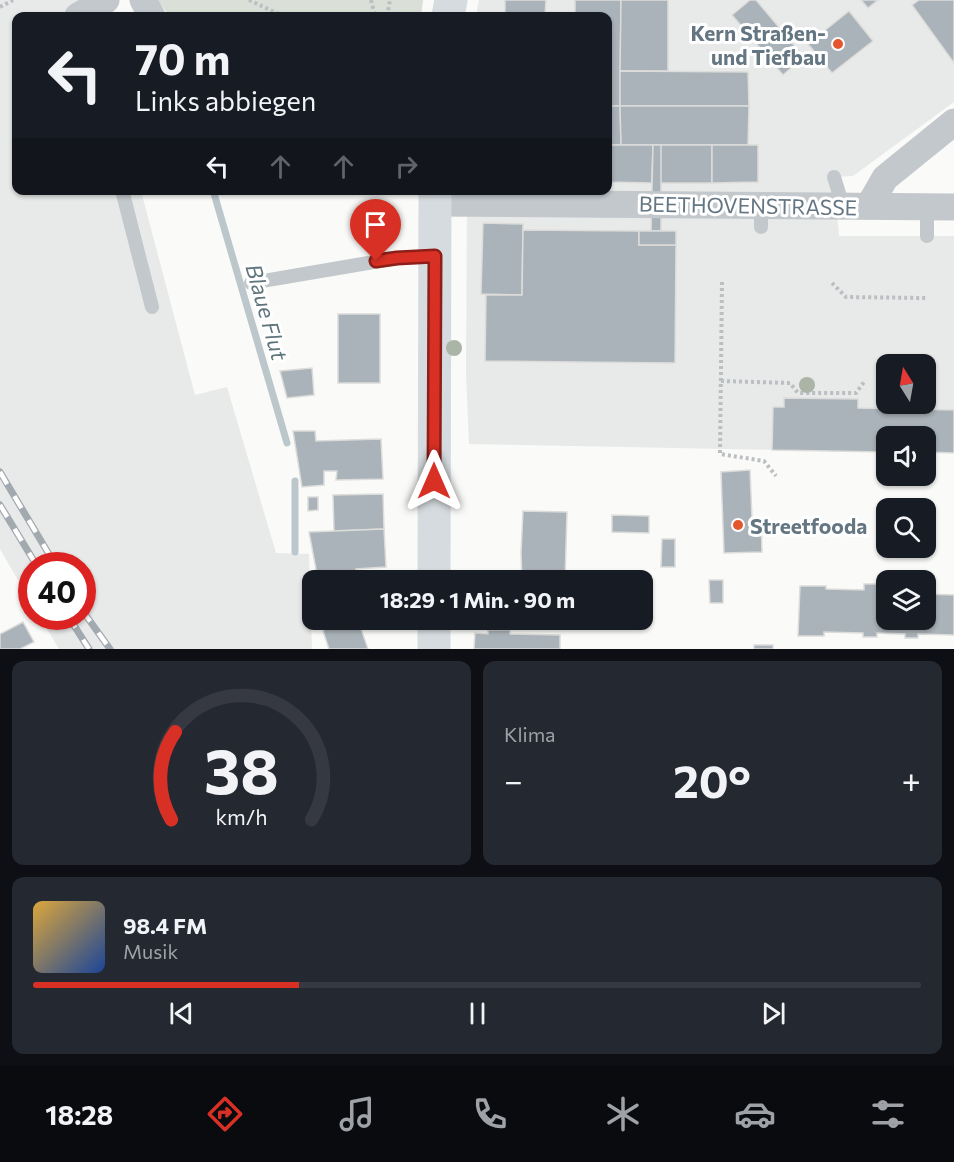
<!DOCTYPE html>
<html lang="de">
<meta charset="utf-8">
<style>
body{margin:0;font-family:Commissioner,sans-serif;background:#242831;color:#f1f3f6;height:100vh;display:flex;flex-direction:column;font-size:22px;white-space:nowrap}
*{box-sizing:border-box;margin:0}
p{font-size:20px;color:#9ea1a6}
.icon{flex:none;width:33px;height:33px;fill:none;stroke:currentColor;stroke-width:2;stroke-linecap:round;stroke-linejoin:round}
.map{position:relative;height:649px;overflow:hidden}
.drawer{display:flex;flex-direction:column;gap:12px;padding:12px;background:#0d0f14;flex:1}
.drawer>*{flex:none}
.banner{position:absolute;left:12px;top:12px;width:600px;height:183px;border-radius:12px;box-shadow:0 2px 4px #0004;background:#171b24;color:#f1f3f6;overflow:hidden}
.needle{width:39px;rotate:349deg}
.fabs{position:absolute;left:876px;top:354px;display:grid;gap:12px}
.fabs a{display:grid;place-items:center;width:60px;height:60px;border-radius:12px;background:#171b24;box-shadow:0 2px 4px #0004;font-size:30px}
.speed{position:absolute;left:18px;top:552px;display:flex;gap:12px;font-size:30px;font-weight:700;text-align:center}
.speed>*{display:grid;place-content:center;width:78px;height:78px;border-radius:50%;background:#171b24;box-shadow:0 2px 4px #0004;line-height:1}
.speed .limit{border:9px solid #d22;background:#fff;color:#111}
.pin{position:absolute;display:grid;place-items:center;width:51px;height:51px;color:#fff;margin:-62px -26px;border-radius:50% 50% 50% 0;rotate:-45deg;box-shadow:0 0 6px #0007}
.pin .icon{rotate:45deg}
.me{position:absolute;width:66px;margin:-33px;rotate:0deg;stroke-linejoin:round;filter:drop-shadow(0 0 4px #0008)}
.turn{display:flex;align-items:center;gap:21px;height:126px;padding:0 24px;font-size:27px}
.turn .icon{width:78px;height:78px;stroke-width:2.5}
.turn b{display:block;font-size:42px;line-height:51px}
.lanes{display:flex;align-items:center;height:57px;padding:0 24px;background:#0003;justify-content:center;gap:30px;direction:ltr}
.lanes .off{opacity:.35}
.big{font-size:45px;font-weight:700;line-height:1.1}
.drawer .card{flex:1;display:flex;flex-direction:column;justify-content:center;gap:9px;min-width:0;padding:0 21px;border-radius:12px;background:#242831}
.drawer .dial{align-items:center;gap:0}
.dial svg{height:156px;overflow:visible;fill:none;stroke:#363941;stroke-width:7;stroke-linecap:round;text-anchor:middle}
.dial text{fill:#f1f3f6;stroke:none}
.song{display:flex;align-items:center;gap:18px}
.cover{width:72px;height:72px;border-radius:9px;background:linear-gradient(135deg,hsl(40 70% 55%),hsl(220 70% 35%))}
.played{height:6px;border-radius:3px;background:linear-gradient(90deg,#d93025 30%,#363941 30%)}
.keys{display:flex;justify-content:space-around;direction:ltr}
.heat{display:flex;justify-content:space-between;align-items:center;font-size:33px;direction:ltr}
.drawer .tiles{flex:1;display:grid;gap:12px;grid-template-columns:1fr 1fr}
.card:last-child{grid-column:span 2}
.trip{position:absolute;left:302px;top:570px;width:351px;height:60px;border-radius:12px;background:#171b24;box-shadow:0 2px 4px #0004;font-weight:700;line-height:60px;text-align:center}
.menu{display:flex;height:96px;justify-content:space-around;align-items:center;background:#090b0e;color:#9ea1a6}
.menu .icon{width:42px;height:42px}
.menu .current{color:#d93025}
.menu b{font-size:27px;color:#f1f3f6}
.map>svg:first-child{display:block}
.built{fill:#e8e9e9;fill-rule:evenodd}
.green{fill:#dadfd7}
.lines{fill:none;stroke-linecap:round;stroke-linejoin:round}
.stream{stroke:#bbc7cb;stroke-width:7}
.building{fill:#aab3b9;stroke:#dcdcda;stroke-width:1.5}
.path{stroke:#bbbfc2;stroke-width:4;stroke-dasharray:3 3;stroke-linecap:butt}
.lane{stroke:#c3c8cc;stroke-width:14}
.street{stroke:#c3c8cc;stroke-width:27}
.secondary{stroke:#d6dbdf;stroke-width:33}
.rail-casing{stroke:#a2aab0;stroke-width:7}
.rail{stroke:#fff;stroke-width:4.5;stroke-dasharray:14;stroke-linecap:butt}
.tree{fill:#aab4a7}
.route-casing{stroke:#8d1f18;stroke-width:15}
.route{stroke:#d93025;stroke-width:10}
.poi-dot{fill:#e4572e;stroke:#fff;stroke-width:2}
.labels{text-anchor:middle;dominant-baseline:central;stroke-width:6;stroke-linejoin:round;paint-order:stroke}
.poi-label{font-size:21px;font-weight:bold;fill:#657683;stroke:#fff;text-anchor:end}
.street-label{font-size:21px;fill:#657683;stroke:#fff}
.water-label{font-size:22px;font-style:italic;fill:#60757c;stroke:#fff}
</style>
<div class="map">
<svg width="954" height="649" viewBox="0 0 954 649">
<rect width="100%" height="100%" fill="#fafaf8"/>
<g class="built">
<polygon points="0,0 87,0 92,16 16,16 16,190 141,191 195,395 227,387 276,553 309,554 312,649 59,649 40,617 82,616 82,566 32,566 31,603 0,549"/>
<path d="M 479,0 L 954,0 L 954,102 L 853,176 L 834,177 L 839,236 L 954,236 L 954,453 L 926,452 L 926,436 L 886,436 L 886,452 L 469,444 L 466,374 L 467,191 L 608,190 L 608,16 L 476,16 ZM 886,364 L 926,364 L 926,404 L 886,404 Z"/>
</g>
<polygon class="green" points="158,0 423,0 421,16 169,16"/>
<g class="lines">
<g class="stream">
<polyline points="213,190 287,443"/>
<polyline points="295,552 295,481"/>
</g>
</g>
<g class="building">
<polygon points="505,0 546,0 545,16 505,16"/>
<polygon points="575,0 621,0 620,106 608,106 608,16 575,16"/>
<polygon points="621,0 668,0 668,71 620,71"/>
<polygon points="750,0 756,0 804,57 783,75 732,15"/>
<polygon points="861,0 878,0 868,8"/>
<polygon points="919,0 954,0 954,63 912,5"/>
<polygon points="849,11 873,41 832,73 808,44"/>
<polygon points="620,71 748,72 749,106 620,106"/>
<polygon points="608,106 620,106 621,145 608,145"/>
<polygon points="620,106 749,106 748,145 621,145"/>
<polygon points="608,145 653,145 652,183 608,182"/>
<polygon points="653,145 712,145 712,183 652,183"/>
<polygon points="653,145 661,145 661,231 651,231"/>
<polygon points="712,145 758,145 758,182 712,183"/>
<polygon points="483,223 523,224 522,295 481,294"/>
<polygon points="523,230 639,231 639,245 676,245 675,363 485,361 486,295 522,295"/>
<rect x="639" y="231" width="37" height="14"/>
<rect x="338" y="314" width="42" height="69"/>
<polygon points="312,368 314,395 287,398 280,371"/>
<polygon points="784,398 858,399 858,408 954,410 954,453 926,452 926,436 886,436 886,452 772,450 773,407 784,407"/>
<polygon points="293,431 315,431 316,441 381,439 383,479 336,480 337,471 324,471 324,485 302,487"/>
<polygon points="750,470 752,518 761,518 762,552 724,553 721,472"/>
<polygon points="383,494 384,529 334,531 333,495"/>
<polygon points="308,497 318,497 318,510 308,511"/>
<polygon points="523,511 567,512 565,580 522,580 521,553"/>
<polygon points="612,515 649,516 649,533 612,532"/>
<polygon points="384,529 386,567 356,569 357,577 318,580 309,532"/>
<polygon points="662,539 675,539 675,567 661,567"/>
<polygon points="709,580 723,580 723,603 710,603"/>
<polygon points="864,584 886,584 886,620 926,620 926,594 954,595 954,635 918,634 918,638 905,638 905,634 877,633 877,637 863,637 863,633 824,632 824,636 798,636 800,586 826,586 826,589 864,590"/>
<polygon points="333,620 358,620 368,649 329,649 323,631 334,622"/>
<polygon points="23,622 34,642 20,649 0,649 0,634"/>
<polygon points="488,630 510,630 510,634 560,635 560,649 474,649 475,633 488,634"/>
<rect x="754" y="645" width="19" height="4"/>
</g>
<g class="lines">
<g class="path">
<polyline points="249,0 283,16"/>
<polyline points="371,0 375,16"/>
<polyline points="0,7 13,0"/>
<polyline points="387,16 390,0"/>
<polyline points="722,282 720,454 764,461 776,476"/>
<polyline points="832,283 846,297 926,298"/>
<polyline points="721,381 790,383 798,393 856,393 864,382"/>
</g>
<g class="lane">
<polyline points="834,177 843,206"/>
<polyline points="122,190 152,307"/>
<polyline points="761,205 761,227"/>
<polyline points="927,236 927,207"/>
<polyline points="251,283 397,258 435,256"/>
</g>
<g class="street">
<polyline points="143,0 152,16"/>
<polyline points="78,16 106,0"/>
<polyline points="435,203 954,207"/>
<polyline points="869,206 885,178 954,122"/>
</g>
<g class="secondary">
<polyline points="448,16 451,0"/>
<polyline points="434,580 435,190"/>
<polyline points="434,620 434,649"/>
</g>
<defs>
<g id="rail">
<polyline points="0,472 56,566"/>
<polyline points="0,505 37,566"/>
<polyline points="82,610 110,649"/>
<polyline points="68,616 89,649"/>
</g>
</defs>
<use href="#rail" class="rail-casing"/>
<use href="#rail" class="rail"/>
</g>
<g class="tree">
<circle cx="454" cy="348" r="8"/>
<circle cx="807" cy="385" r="8"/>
</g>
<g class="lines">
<defs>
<polyline id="route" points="376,261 397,258 435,256 434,481"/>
</defs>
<use href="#route" class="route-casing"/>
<use href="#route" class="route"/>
</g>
<g class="poi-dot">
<circle cx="838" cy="44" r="6"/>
<circle cx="738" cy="525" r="6"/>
</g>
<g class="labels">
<g class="poi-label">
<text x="826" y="32">Kern Straßen-<tspan x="826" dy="24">und Tiefbau</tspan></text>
<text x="750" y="525" text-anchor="start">Streetfooda</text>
</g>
<g class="street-label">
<text transform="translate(748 205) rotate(1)">BEETHOVENSTRASSE</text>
</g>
<g class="water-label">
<text transform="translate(267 312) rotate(74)">Blaue Flut</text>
</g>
</g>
</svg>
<div class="fabs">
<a><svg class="needle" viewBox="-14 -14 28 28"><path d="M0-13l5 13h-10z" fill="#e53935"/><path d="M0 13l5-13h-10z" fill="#9ea1a6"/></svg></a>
<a><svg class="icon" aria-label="sound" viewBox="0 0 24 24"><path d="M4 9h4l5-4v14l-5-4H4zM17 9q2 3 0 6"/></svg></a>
<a><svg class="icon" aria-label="search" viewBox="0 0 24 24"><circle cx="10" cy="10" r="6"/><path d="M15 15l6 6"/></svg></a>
<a><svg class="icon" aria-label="layers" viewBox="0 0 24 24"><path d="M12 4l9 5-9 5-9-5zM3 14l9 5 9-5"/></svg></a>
</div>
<div class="speed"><div class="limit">40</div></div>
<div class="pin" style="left:376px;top:261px;background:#d93025"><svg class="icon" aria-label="arrive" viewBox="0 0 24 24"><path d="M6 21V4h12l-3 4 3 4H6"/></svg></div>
<svg class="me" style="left:434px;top:481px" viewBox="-20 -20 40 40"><path d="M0-17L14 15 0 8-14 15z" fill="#d93025" stroke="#fff" stroke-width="4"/></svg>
<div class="trip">18:29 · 1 Min. · 90 m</div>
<div class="banner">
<div class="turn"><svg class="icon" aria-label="left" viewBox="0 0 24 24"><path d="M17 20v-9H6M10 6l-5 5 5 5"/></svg><div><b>70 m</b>Links abbiegen</div></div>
<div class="lanes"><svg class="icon" aria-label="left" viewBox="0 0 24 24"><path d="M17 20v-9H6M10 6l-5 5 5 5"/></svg><svg class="icon off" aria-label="ahead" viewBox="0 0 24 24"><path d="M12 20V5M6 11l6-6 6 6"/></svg><svg class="icon off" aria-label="ahead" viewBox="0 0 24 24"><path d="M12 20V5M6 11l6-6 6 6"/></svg><svg class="icon off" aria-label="right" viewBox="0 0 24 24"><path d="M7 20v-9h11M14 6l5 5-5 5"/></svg></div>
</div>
</div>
<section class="drawer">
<div class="tiles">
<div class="card dial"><svg viewBox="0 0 100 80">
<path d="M14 69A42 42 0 1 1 86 69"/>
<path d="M14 69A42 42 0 0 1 16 24" stroke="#d93025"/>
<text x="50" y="56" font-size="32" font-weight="700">38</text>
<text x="50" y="72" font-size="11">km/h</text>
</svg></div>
<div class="card"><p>Klima</p>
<div class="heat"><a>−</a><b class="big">20°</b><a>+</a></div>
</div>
<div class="card">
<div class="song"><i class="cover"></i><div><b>98.4 FM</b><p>Musik</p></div></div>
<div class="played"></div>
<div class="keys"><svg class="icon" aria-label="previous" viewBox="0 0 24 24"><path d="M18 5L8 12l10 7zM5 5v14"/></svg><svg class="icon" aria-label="pause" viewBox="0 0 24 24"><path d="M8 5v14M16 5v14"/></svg><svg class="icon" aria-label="next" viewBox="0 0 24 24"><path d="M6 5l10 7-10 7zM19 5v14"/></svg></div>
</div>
</div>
</section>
<nav class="menu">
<b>18:28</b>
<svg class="icon current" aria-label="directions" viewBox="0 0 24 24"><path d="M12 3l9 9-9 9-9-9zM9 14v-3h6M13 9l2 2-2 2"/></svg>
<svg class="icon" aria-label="music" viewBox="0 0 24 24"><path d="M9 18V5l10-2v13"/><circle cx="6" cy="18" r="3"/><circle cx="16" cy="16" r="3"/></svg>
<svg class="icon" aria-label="phone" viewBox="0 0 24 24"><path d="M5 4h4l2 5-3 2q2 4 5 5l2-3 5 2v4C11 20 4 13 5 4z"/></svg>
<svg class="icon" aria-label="climate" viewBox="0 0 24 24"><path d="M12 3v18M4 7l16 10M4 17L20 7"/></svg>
<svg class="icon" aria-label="car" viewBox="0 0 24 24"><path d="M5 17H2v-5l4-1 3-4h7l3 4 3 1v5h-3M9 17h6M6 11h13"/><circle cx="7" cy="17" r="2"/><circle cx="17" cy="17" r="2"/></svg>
<svg class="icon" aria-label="filters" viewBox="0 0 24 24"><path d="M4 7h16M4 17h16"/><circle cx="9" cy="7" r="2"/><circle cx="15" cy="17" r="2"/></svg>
</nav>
